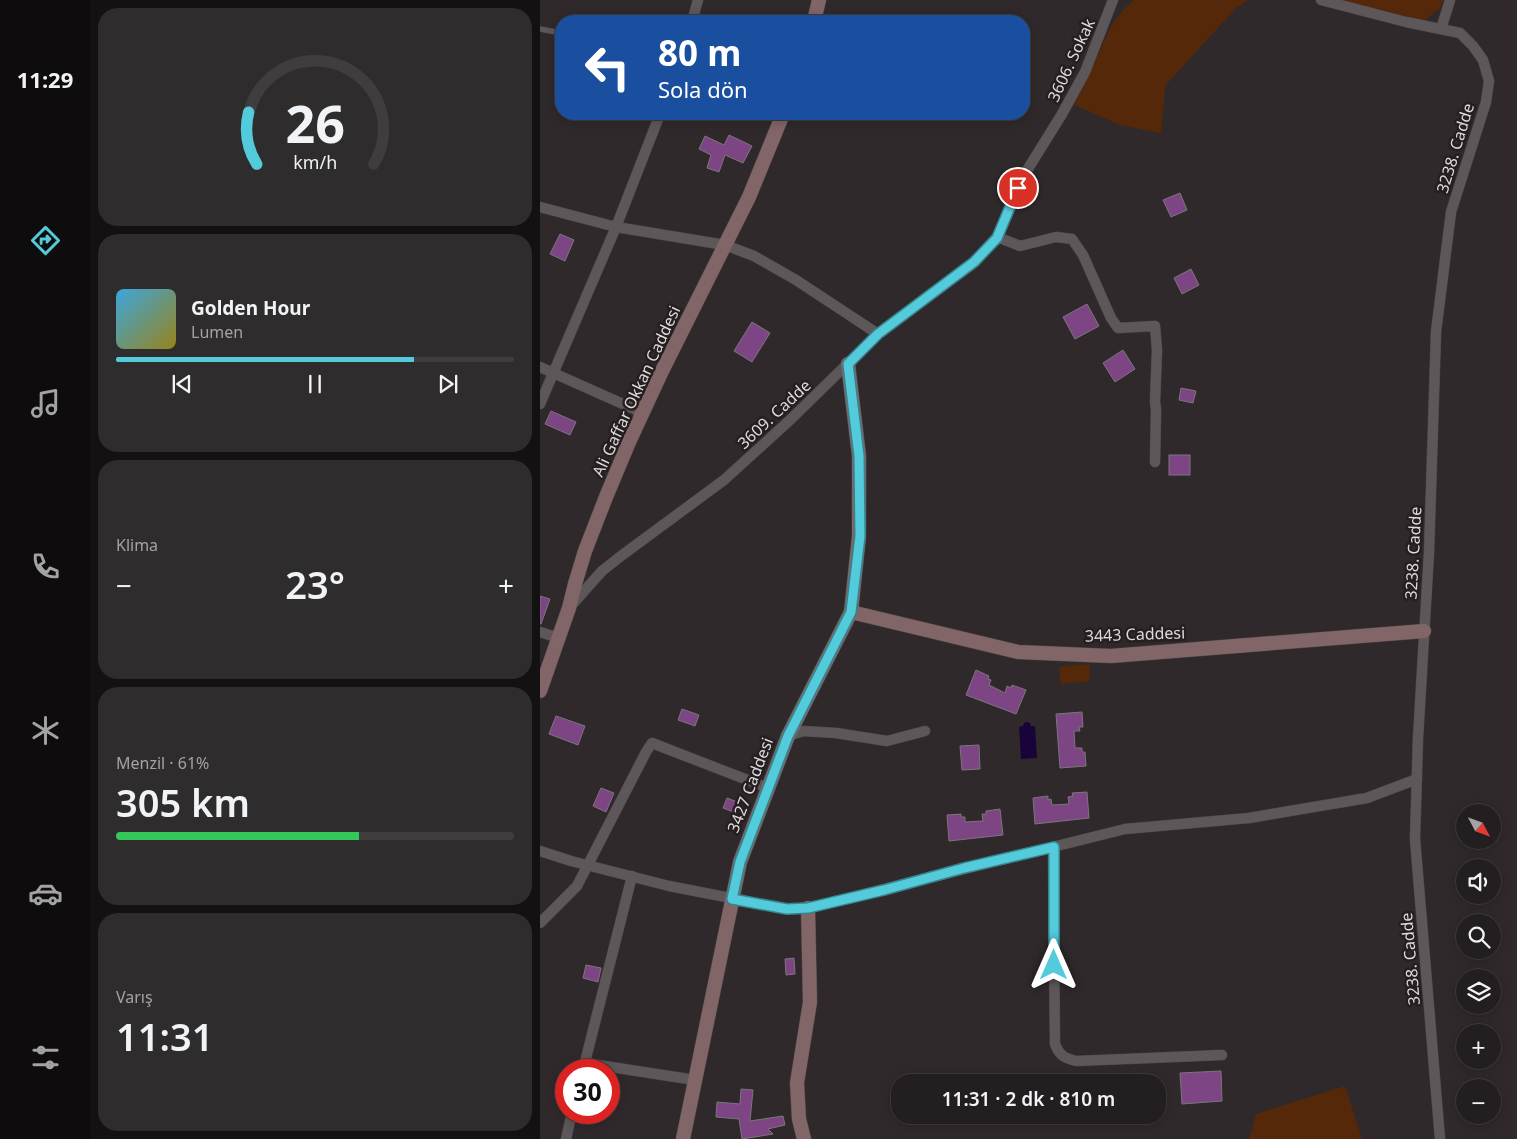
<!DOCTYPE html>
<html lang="tr">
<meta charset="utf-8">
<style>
body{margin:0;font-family:"Noto Sans",sans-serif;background:#2f2c2d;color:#f1f3f6;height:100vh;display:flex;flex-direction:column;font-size:19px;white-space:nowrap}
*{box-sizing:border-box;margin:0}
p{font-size:16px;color:#a3a2a5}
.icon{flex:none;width:28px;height:28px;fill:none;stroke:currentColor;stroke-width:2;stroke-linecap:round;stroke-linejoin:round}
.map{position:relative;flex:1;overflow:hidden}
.drawer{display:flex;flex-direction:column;gap:8px;padding:8px;background:#131112;width:450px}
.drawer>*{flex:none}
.hud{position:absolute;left:15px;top:15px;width:475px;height:105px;border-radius:20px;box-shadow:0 2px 12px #0003,0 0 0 1px #403d3e;background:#1a4fa0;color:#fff;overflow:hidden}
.needle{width:32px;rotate:131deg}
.fabs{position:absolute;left:916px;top:804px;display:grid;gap:10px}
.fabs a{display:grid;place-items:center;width:45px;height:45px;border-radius:50%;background:#231f20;box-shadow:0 2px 12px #0003,0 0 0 1px #403d3e;font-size:25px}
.speed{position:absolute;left:15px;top:1059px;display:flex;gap:10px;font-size:25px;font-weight:700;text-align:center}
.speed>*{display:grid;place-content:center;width:65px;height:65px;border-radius:50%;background:#231f20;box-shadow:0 2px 12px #0003,0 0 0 1px #403d3e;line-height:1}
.speed .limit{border:8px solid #d22;background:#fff;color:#111}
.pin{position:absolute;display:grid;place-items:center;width:42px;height:42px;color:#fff;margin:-21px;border:2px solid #fff;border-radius:50%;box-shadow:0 1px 5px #0007}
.me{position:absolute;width:55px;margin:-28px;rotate:0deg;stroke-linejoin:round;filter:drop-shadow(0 0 4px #0008)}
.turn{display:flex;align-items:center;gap:18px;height:105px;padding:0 20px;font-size:22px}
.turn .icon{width:65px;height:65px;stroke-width:2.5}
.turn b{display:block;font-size:35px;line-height:42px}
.big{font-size:38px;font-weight:600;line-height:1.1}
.drawer .widget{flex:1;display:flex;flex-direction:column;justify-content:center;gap:8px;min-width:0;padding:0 18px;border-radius:20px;background:#2f2c2d}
.drawer .dial{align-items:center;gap:0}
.dial svg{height:130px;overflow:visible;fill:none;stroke:#403d3e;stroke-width:7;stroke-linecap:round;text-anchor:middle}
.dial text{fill:#f1f3f6;stroke:none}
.song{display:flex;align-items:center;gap:15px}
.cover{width:60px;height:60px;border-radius:8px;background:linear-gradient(135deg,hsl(200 70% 55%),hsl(50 70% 35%))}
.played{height:5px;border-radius:2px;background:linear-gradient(90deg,#53cbda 75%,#403d3e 75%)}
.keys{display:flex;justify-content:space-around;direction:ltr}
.heat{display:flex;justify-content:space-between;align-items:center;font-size:28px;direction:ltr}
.charge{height:8px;border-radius:4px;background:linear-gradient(90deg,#34c759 61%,#403d3e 0)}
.trip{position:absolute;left:351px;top:1074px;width:275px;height:50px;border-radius:20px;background:#231f20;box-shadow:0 2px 12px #0003,0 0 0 1px #403d3e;font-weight:600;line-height:50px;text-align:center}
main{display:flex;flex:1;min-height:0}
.tab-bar{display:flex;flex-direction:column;width:90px;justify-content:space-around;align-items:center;background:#0e0c0d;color:#a3a2a5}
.tab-bar .icon{width:35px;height:35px}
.tab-bar .on{color:#53cbda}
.tab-bar b{font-size:22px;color:#f1f3f6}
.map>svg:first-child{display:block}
.green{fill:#552809}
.water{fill:#190439}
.building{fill:#7e4585;stroke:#7b767b}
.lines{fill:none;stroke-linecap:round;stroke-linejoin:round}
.lane-casing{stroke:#4b4648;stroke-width:6}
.street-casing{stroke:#4b4648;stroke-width:11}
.secondary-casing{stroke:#4b4648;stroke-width:15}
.lane{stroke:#5e575a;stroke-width:5}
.street{stroke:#5e575a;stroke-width:10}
.secondary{stroke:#826567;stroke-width:14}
.route-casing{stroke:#36848e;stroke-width:12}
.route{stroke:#53cbda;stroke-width:9}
.labels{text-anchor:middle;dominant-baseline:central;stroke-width:5;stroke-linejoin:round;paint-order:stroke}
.street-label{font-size:16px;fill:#dfdbdd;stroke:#251f21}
</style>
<main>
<nav class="tab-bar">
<b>11:29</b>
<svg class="icon on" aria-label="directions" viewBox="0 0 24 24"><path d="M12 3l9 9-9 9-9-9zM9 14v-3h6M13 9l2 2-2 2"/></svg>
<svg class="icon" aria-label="music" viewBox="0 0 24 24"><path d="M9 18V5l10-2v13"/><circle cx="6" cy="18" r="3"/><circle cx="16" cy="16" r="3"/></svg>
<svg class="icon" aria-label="phone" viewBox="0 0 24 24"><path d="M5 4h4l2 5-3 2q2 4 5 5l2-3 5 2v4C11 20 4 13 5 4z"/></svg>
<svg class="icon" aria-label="climate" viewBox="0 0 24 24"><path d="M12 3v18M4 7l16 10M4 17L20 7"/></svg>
<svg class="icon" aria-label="car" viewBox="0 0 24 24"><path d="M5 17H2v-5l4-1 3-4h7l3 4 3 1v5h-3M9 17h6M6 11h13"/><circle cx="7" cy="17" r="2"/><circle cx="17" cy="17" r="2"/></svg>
<svg class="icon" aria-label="filters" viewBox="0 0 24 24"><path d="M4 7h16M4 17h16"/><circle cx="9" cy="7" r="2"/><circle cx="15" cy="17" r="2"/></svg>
</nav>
<section class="drawer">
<div class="widget dial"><svg viewBox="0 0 100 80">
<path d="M14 69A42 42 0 1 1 86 69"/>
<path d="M14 69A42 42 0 0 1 9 37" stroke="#53cbda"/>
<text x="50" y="56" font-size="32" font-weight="700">26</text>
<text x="50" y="72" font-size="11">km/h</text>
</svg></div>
<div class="widget">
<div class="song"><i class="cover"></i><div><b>Golden Hour</b><p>Lumen</p></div></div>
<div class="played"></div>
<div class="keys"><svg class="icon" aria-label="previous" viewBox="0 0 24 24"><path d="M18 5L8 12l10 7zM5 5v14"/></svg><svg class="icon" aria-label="pause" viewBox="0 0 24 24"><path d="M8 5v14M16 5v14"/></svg><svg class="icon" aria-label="next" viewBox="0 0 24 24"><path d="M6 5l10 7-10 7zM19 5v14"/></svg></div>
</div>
<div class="widget"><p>Klima</p>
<div class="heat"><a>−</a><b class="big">23°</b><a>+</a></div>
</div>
<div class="widget"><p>Menzil · 61%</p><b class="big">305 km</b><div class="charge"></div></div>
<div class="widget"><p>Varış</p><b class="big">11:31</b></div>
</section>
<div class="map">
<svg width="977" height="1139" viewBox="0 0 977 1139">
<rect width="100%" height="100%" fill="#2f292b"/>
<g class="green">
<path d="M 595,0 L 708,0 L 696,8 L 625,86 L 621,133 L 580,125 L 534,105 C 542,89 550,74 557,58 C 567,35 573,15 595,0 Z"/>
<polygon points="799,0 903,0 900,8 884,21"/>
<polygon points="549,664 550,681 521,684 519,667"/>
<polygon points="805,1086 822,1139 709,1139 716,1114"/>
</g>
<polygon class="water" points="487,722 490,723 491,726 495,726 497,758 481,759 479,727 483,726 484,723"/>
<g class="building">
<polygon points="189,135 212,146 203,163 185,155 179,172 167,168 171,155 159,149 165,136 184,145"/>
<polygon points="640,193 647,210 631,217 623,200"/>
<polygon points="20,234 34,240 25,261 10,254"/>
<polygon points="651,269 659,285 642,294 634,278"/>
<polygon points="547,304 559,326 535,339 523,317"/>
<polygon points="212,322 230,333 212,362 194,351"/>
<polygon points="583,350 595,369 575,382 563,363"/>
<polygon points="641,388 656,391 653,403 639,400"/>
<polygon points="11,411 36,422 30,435 5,424"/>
<rect x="629" y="455" width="21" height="20"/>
<polygon points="0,596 10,599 1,624 0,624"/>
<polygon points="436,670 449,676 448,679 451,680 449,685 465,693 467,686 471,688 472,685 486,690 476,714 426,695"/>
<polygon points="142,709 159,715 155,726 138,720"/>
<polygon points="542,712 543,727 539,727 540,731 534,731 535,748 542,748 542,752 545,752 546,766 520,768 516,714"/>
<polygon points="16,716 45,726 38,745 9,734"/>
<polygon points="439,745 440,769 422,770 420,746"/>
<polygon points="61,788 74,793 66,812 53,806"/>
<polygon points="547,792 549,818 495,824 493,798 508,796 508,800 511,799 512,805 529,804 528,797 533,796 532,793"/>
<polygon points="187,798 200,803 196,813 183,808"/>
<polygon points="460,809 463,835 409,841 407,815 421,814 421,817 425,817 425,822 443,821 442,814 446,814 446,811"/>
<polygon points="254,958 255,974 246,975 245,959"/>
<polygon points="46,965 61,968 58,982 43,978"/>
<polygon points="681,1071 682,1101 642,1104 640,1073"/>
<polygon points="201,1089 213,1090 210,1121 243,1116 245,1125 228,1129 233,1134 202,1139 199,1119 176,1117 177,1102 200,1104"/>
</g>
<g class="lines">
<defs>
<polyline id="lane" points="0,29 21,33"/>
<g id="street">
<polyline points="781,0 866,22 920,33 933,46 943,60 949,81 946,102 911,212 896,332 889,553 878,738 875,839 900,1139"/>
<polyline points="152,21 158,0"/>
<polyline points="901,29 910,0"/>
<polyline points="0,207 76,227 185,245 214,256 256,280 338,334"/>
<polyline points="457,237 480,246 516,237 532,239 543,255 571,318 578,328 615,326 617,350 615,402 616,409 615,462"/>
<polyline points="0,367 103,413"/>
<polyline points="0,404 76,227 120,114"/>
<polyline points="30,607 62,571 81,556 184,480 250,420 338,334 435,262 457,237 486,172 522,114 545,72 573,0"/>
<polyline points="0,632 19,638"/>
<polyline points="248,736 263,731 296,733 347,741 385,731"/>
<path d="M 513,847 L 515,1044 C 519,1055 524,1058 536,1061 L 682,1055"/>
<polyline points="0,851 31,861 129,886 247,909 268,908 585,829 709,818 827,798 877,779"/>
<polyline points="0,923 37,886 106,752 112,743 228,788"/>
<polyline points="45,1063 155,1080"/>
<polyline points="43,1070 92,876"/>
<polyline points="26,1139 32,1112"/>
</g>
<g id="secondary">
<polyline points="274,21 279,0"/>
<polyline points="311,612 478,652 571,656 884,631"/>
<polyline points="0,691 29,608 35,584 45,551 66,497 89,442 121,373 209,197 243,114"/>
<polyline points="143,1139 200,862 248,736 311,612 319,536 319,456 308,364"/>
<polyline points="264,1139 259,1119 257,1083 270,1002 268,908"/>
</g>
</defs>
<use href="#lane" class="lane-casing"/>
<use href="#street" class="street-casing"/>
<use href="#secondary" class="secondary-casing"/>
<use href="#lane" class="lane"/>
<use href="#street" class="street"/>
<use href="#secondary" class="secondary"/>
</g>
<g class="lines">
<defs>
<polyline id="route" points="478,188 457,238 434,262 338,334 308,364 319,456 320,536 311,612 248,736 200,862 192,899 247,909 268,908 344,890 424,868 514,847 514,965"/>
</defs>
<use href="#route" class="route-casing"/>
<use href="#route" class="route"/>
</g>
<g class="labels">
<g class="street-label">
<text transform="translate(531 60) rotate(-65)">3606. Sokak</text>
<text transform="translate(915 148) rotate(-73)">3238. Cadde</text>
<text transform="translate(96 391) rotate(-65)">Ali Gaffar Okkan Caddesi</text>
<text transform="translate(234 414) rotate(-43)">3609. Cadde</text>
<text transform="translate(873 553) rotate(-87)">3238. Cadde</text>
<text transform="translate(595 634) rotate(-2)">3443 Caddesi</text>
<text transform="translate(210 785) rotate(-69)">3427 Caddesi</text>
<text transform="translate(870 959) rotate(-95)">3238. Cadde</text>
</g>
</g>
</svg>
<div class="fabs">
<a><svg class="needle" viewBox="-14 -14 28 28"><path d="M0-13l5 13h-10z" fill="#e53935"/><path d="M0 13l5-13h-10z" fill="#a3a2a5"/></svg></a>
<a><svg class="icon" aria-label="sound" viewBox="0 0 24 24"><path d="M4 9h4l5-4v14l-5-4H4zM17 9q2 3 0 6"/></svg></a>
<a><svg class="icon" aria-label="search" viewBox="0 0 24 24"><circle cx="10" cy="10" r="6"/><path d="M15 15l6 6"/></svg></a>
<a><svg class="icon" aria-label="layers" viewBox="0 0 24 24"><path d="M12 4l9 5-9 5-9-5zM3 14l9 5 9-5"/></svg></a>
<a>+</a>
<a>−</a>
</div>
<div class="speed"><div class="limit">30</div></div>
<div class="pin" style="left:478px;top:188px;background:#d93025"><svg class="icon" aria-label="arrive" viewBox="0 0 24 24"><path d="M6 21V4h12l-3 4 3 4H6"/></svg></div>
<svg class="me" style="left:514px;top:965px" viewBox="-20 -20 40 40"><path d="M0-17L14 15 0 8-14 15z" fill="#53cbda" stroke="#fff" stroke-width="4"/></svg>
<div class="trip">11:31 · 2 dk · 810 m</div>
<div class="hud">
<div class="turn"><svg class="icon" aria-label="left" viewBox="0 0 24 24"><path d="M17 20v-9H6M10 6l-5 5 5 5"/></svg><div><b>80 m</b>Sola dön</div></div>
</div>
</div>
</main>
